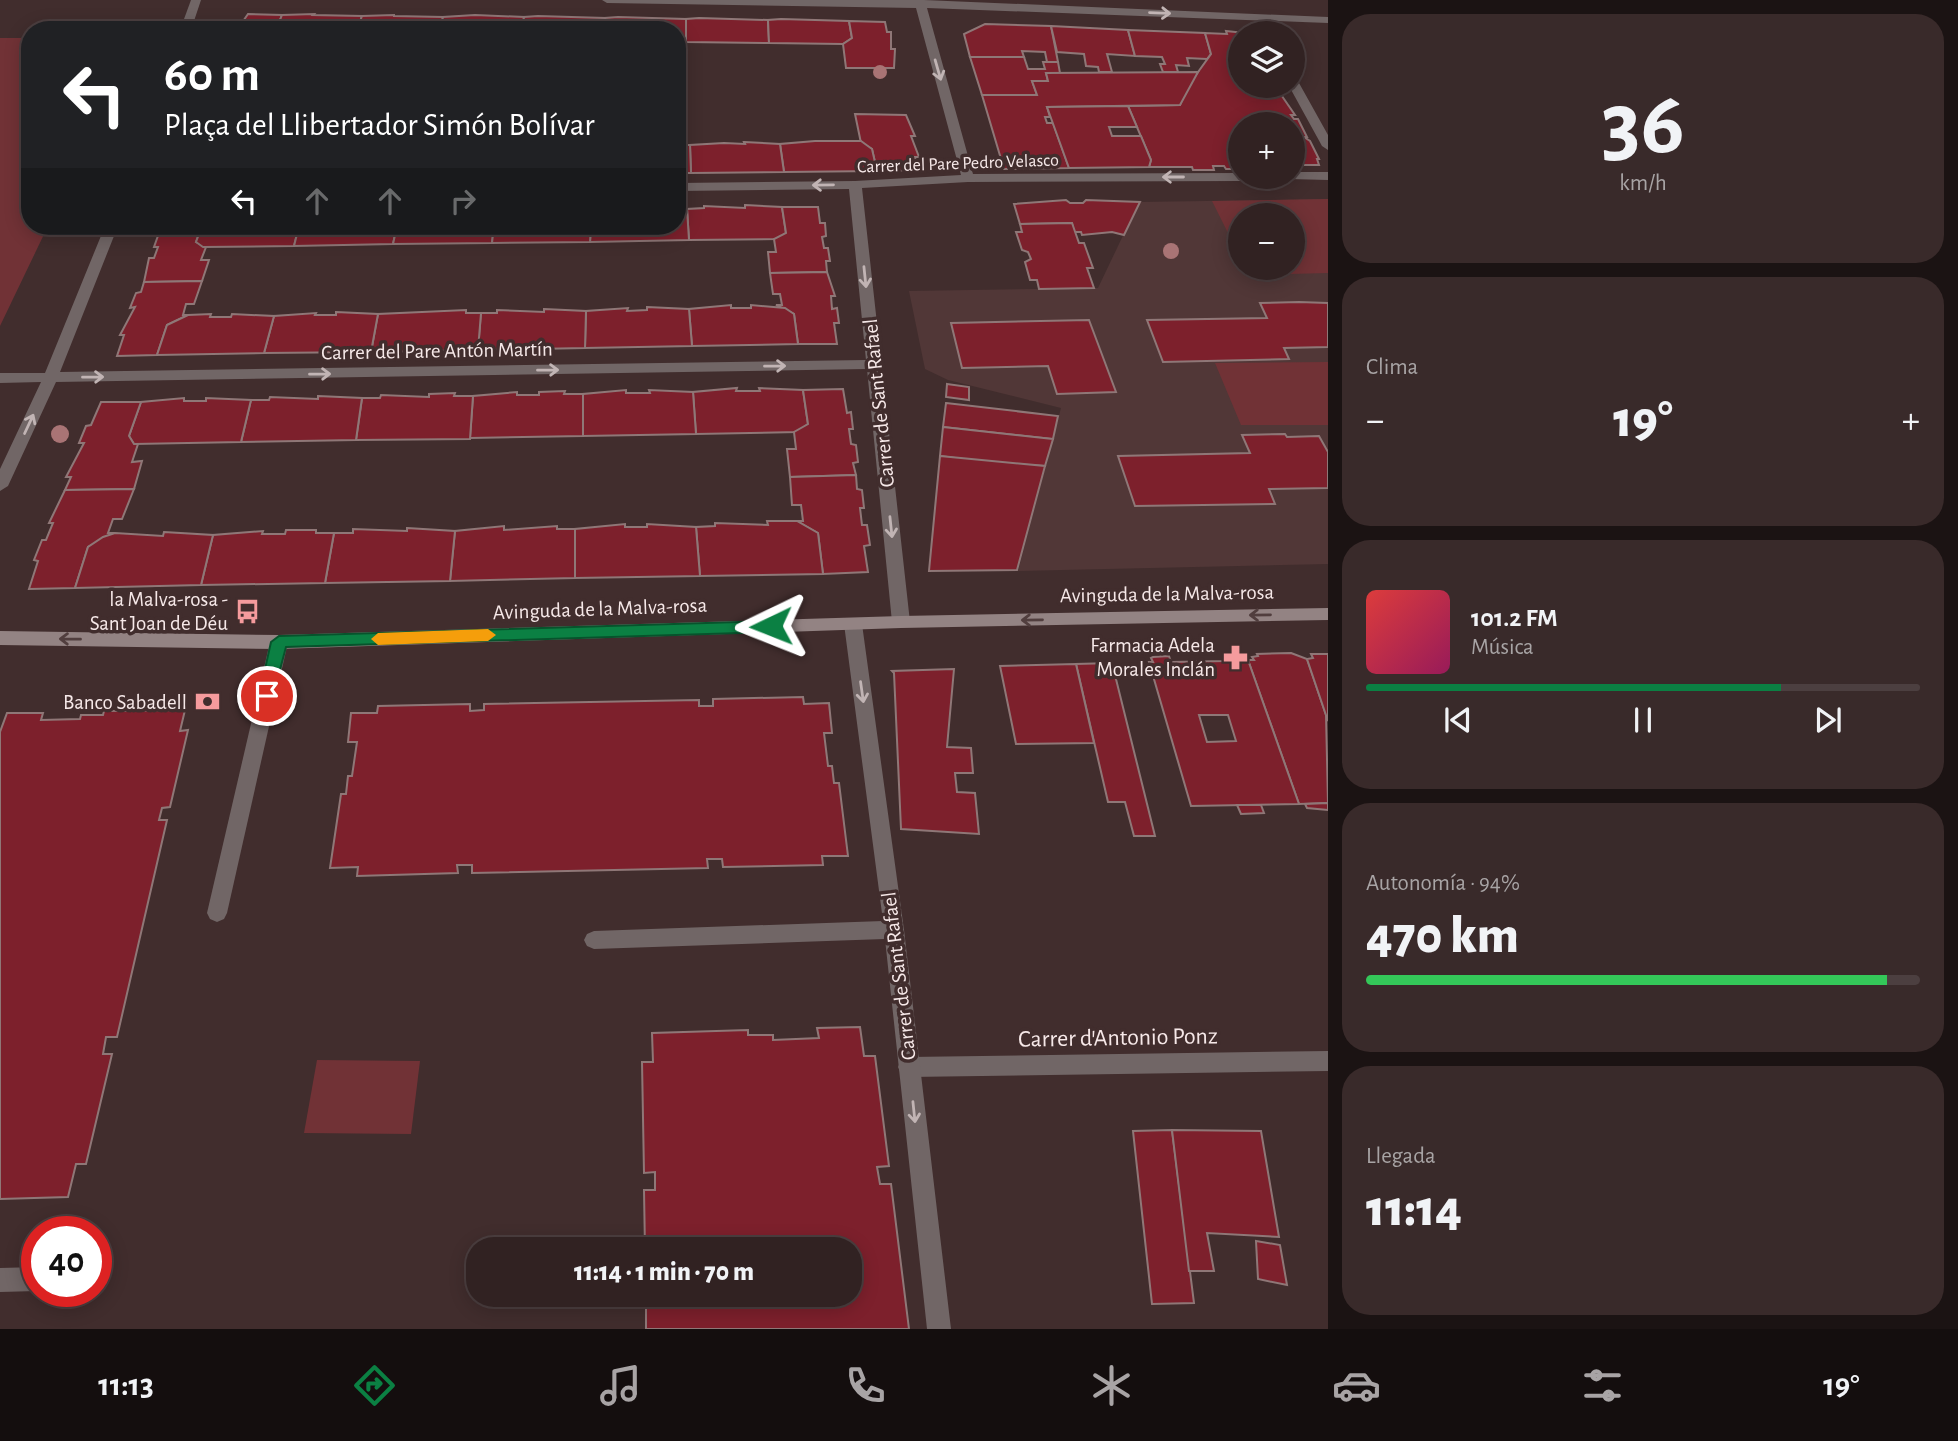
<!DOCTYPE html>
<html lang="es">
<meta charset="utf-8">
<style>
body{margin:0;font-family:"Alegreya Sans",sans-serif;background:#392a2a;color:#f1f3f6;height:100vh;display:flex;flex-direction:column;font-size:26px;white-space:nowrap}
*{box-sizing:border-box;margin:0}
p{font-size:23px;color:#a8a4a5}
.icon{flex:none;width:38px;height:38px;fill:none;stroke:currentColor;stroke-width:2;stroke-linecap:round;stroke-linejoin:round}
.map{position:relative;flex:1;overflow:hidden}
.side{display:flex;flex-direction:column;gap:14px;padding:14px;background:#1b1313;width:630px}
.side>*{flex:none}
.top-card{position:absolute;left:21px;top:21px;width:665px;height:214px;border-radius:28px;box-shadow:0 4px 18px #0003,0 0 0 2px #4c3f40;background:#202124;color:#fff;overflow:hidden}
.tools{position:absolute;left:1228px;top:21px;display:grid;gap:14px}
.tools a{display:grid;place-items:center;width:77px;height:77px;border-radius:50%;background:#312222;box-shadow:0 4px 18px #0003,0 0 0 2px #4c3f40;font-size:35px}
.speed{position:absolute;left:21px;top:1216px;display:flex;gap:14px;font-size:35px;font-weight:700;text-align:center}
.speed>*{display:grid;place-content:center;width:91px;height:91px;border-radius:50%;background:#312222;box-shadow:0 4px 18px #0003,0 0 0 2px #4c3f40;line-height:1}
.speed .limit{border:10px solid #d22;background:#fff;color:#111}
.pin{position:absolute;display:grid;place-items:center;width:60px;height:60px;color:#fff;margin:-30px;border:4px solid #fff;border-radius:50%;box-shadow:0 2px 7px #0007}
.me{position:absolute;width:77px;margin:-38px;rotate:268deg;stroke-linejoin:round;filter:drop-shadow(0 0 5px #0008)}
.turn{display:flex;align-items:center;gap:24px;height:147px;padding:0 28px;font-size:32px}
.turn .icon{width:91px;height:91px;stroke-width:2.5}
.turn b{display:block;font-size:49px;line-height:60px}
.lanes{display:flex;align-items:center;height:66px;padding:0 28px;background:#0003;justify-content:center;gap:35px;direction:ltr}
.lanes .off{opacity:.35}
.big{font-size:52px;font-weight:800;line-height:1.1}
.side .tile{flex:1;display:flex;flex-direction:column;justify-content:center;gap:10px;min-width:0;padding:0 24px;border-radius:28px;background:#392a2a}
.side .dial{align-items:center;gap:0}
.dial b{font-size:91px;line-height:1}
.song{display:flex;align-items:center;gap:21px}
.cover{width:84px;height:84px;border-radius:10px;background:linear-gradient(135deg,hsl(0 70% 55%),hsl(330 70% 35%))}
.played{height:7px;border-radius:4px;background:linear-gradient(90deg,#0b8043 75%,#4c3f40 75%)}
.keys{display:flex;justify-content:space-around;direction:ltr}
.heat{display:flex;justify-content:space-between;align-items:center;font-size:38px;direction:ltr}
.charge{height:10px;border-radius:5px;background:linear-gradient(90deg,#34c759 94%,#4c3f40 0)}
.trip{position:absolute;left:466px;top:1237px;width:396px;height:70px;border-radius:28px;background:#312222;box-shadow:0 4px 18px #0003,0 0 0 2px #4c3f40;font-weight:800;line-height:70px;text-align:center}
.menu{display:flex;height:112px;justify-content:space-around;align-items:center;background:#140e0e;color:#a8a4a5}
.menu .icon{width:49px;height:49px}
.menu .current{color:#0b8043}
.menu b{font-size:32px;color:#f1f3f6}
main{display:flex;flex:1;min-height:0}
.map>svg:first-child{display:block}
.built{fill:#513737;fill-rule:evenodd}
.green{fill:#713236}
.building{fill:#7d202c;stroke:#8f7777;stroke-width:2;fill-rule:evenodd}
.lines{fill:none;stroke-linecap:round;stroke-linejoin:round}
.lane{fill:#716666;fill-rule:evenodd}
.street{fill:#716666;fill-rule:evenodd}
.secondary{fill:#938383;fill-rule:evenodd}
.tree{fill:#a97475}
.oneway{stroke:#c1b4b4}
.oneway2{stroke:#513e3e}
.route{fill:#0b8043;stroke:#07532c;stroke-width:2}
.slow{fill:#f59e0b}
.labels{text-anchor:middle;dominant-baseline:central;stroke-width:7;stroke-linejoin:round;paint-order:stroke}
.far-street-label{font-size:18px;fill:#f6e8e8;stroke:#412d2d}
.street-label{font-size:21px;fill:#f6e8e8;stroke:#412d2d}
.poi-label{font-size:21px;fill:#f6e8e8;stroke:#412d2d;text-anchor:end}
.near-street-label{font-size:24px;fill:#f6e8e8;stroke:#412d2d}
</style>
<main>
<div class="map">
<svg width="1328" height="1329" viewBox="0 0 1328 1329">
<rect width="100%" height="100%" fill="#412d2d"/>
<path class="built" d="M 1328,199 L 1328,564 L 1018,571 L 1061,408 L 948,380 L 925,369 L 909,291 L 1098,288 L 1139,202 ZM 1241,215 L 1293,215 L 1293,268 L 1241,268 Z"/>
<g class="green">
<polygon points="0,38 30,38 30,226 48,226 0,326"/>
<polygon points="1328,199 1328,273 1249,275 1245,268 1293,268 1293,215 1241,215 1241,259 1212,201"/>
<polygon points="1328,362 1328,425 1241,425 1215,363"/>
<polygon points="317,1060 420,1061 411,1134 304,1133"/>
</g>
<g class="building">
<polygon points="248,14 282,15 276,30 237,30"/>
<polygon points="314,14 313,15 362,16 357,30 276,30 282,15"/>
<polygon points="394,15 394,16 443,17 440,30 357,30 362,16"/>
<polygon points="475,15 524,17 522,30 440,30 443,17"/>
<polygon points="538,16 605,18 604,30 522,30 524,17"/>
<polygon points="618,17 686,19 686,42 677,42 677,30 604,30 605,18"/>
<polygon points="699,18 768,20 769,43 686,42 686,19"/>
<polygon points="781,19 849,21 852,38 843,44 769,43 768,20"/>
<polygon points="849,21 885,22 887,32 891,32 891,49 895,49 894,68 846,68 843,44 852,38"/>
<polygon points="985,24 1051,26 1058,62 1047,62 1045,52 1022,51 1024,57 970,57 964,34"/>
<polygon points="1051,26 1128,30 1135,56 1107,54 1112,72 1099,72 1098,67 1086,66 1084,54 1057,52"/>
<polygon points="1128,30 1205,33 1211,54 1207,59 1187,58 1189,66 1176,65 1178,72 1163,72 1160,64 1165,64 1162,57 1135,56"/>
<polygon points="1226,31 1245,33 1241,33 1241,86 1275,86 1295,115 1291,115 1294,119 1298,119 1307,137 1304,137 1310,141 1319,159 1317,159 1319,165 1293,165 1293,124 1241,124 1241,169 1226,169 1224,166 1213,166 1214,170 1193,170 1192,167 1149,167 1151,160 1128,106 1180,105 1188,86 1211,54 1205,33 1227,34"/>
<polygon points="970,57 1024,57 1028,69 1045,69 1043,62 1058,62 1060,73 1046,73 1048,81 1032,81 1037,95 982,95"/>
<polygon points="1198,72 1180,105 1047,107 1050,117 1045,117 1047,123 1053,123 1069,168 1004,169 982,95 1037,95 1032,81 1048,81 1046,73"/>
<polygon points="1128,106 1137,127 1109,127 1112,136 1141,136 1151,160 1149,167 1069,168 1047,107"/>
<polygon points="855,114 906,115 915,136 911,136 919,157 915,157 918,170 877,171 872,149 861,143"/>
<polygon points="815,141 861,141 872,149 877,171 784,172 780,144"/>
<polygon points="744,142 780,144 784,172 691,173 690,145 724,143 745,144"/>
<polygon points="677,145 690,145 691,173 677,173"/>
<polygon points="1066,200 1070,203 1083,203 1086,200 1140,202 1124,235 1112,232 1082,235 1081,232 1074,232 1072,223 1020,224 1014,204"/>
<polygon points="745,205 782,207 786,233 778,239 689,240 687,209 704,208 704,206 745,208"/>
<polygon points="782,207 818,207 820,223 825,223 826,236 822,237 824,248 828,248 830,261 826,261 827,272 770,273 768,252 776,252 774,239 786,233"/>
<polygon points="677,209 687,209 689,240 590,242 591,226 677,226"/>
<polygon points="1072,223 1079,243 1084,243 1093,268 1087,268 1094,288 1039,289 1037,280 1030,280 1025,262 1031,259 1028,252 1022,250 1016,232 1022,232 1020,224"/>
<polygon points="166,226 202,226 196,242 206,247 201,260 209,260 202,281 144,282 149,258 154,258 158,247 154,247 159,233 163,233"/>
<polygon points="202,226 299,226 294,246 203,247 196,242"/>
<polygon points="299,226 397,226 393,244 294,246"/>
<polygon points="397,226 494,226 492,243 393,244"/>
<polygon points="494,226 591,226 590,242 492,243"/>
<polygon points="827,272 835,296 831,296 832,309 837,308 839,323 834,323 837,344 798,344 794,314 776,305 782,305 780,294 773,294 770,273"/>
<polygon points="202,281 194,304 186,304 183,315 188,315 167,325 157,355 117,356 124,335 120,335 135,307 130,308 136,293 141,292 144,282"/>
<polygon points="1299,302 1328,303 1328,347 1284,348 1289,359 1163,362 1147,320 1267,318 1260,303"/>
<polygon points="731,305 731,308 751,308 751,305 785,308 794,314 798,344 692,346 689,309"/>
<polygon points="647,307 689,309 692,346 585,348 586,311 628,308 627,311 647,310"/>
<polygon points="544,309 586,311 585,348 478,350 481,313 497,313 497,310 544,312"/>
<polygon points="466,310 466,313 481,313 478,350 371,352 378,314"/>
<polygon points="336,312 378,314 371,352 264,353 274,316 316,313 315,315 336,315"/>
<polygon points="211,314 210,317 231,317 232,314 274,316 264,353 157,355 167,325 188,315"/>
<polygon points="1089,320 1116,392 1057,394 1048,366 962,368 951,323"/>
<polygon points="947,384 969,387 969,400 946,397"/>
<polygon points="737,388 736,391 760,391 759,388 803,390 808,424 798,432 696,434 693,392"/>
<polygon points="843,389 847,413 851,412 853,429 849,429 851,444 856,445 858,462 853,463 856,475 790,477 787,449 796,449 794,432 808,424 803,390"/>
<polygon points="626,390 626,393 650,393 649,390 693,392 696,434 583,436 583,394"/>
<polygon points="565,391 564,394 583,394 583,436 470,438 473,396 517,392 517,395 539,395 539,392"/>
<polygon points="455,393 454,396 473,396 470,439 356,440 362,398 380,398 381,395 429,397 429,394"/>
<polygon points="318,396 362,398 356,440 241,442 251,400 269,400 270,397 318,399"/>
<polygon points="184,398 184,401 206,401 206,398 251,400 241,442 134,444 129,436 141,402"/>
<polygon points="101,402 141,402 129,436 134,444 138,444 132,462 142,461 134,489 65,490 71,477 66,477 84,443 79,443 86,426 91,425"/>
<polygon points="946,403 1058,416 1053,439 943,427"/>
<polygon points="943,427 1053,439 1045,466 994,463 940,456"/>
<polygon points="1285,434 1287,437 1319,436 1328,452 1328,488 1269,489 1275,504 1135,506 1118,456 1250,453 1242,435"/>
<polygon points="940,456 1045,466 1017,570 929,571"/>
<polygon points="856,475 857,489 862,490 864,508 860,508 862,525 867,525 870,545 864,546 868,572 823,574 818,533 797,521 803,521 801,505 792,505 790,477"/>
<polygon points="134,489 122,519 113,519 108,533 115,533 88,547 75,588 29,589 38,561 34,560 42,540 46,540 53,523 49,523 65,490"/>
<polygon points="767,521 797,521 818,533 823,574 700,576 696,527 715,526 715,523 768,525"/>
<polygon points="625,524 625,527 647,527 647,524 696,527 700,576 575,578 575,529"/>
<polygon points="504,526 504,530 557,526 557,529 575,529 575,578 450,581 455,531"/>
<polygon points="407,528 455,531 450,581 325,583 334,533 353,533 353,529 407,531"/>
<polygon points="286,530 316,530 316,533 334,533 325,583 201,585 213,535 263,531 262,534 285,534"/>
<polygon points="164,532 213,535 201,585 75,588 88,547 103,537 115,533 163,536"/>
<polygon points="1291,653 1307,659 1326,715 1328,803 1299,804 1248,660 1254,660 1252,657 1258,656 1257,654"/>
<path d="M 1237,654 L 1243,660 L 1248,660 L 1299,804 L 1191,806 L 1149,662 L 1153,662 L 1151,658 L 1153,657 L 1169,656 L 1171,662 L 1225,661 L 1224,655 ZM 1199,715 L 1228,715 L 1236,741 L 1207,742 Z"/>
<polygon points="1311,654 1328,654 1328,721 1307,659 1313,658"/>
<polygon points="1112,663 1155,836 1134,836 1125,802 1108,802 1076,664"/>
<polygon points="1076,664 1094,743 1016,744 1000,666"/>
<polygon points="954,669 947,747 971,748 973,773 955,773 957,792 975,793 979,834 901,829 894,673 892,671"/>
<polygon points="803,697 804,704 829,703 832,733 824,733 828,766 832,766 834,783 839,783 848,856 822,856 823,865 723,867 722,859 707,859 708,868 472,873 472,865 457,865 458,873 357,876 358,867 330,868 341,794 346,794 348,776 352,776 357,742 348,742 351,713 377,713 378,706 470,704 470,711 484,710 484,704 699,700 699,706 713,706 713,699"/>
<polygon points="185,710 180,731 188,730 170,807 162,808 159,820 167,820 117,1037 106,1037 103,1054 112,1054 86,1164 76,1164 68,1197 0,1199 0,732 7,713 43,713 41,720 80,719 81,715 103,715 104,711"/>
<polygon points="1328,803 1328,810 1307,808 1305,804"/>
<polygon points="1237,805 1261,805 1264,813 1241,814"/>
<polygon points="860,1027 864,1056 875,1056 889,1166 877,1167 880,1184 891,1184 909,1329 646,1329 646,1295 849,1295 849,1250 645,1250 644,1190 655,1190 655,1172 644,1173 642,1062 653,1062 652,1033 748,1030 748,1035 773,1035 773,1040 819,1038 817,1028"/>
<polygon points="1172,1130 1194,1303 1152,1304 1133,1131"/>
<polygon points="1172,1130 1261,1131 1279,1237 1207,1233 1214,1271 1189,1271"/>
<polygon points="1256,1241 1280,1245 1287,1285 1258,1279"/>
</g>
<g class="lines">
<polygon class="lane" points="1328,1051 1328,1071 909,1077 901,1074 898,1067 901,1060 909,1057"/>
<g class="street">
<polygon points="191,0 201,0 191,30 180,30"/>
<polygon points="602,0 924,0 1328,17 1328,23 927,8 973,174 1241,173 1241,177 1247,177 1241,181 968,182 862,188 910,622 907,627 895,627 892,622 867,369 56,382 8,486 0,491 0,469 41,382 0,383 0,373 45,373 105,226 118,226 60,372 866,360 849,189 677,191 677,183 855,181 961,175 916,8 607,3"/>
<polygon points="1293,80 1299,83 1328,135 1328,150 1322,146 1289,86 1293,86"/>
<polygon points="1293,172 1328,172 1328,180 1289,179 1287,177 1293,177"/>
<polygon points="853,618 859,619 862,624 904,930 951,1329 927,1329 885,939 594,949 587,946 584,940 587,934 594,931 883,921 844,624 847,619"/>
<polygon points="279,635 285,637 288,642 227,913 224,919 217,922 210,919 207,913 270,642 273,637"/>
<polygon points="37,1267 37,1291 0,1292 0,1268"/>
</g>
<polygon class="secondary" points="1328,608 1328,620 901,628 279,649 0,645 0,631 279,635 901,616"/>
</g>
<g class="tree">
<circle cx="880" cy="72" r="7"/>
<circle cx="1171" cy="251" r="8"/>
<circle cx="60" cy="434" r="9"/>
</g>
<defs><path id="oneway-shaft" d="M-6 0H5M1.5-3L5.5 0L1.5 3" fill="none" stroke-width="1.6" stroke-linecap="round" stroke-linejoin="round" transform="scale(1.75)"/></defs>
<g class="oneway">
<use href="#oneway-shaft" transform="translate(1160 13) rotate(2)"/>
<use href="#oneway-shaft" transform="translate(938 70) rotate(74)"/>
<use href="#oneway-shaft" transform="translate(1173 177) rotate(180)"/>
<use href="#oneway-shaft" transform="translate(823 185) rotate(179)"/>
<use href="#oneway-shaft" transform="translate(865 277) rotate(84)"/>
<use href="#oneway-shaft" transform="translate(775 366) rotate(-1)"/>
<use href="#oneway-shaft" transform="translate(548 370) rotate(-1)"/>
<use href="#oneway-shaft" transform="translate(320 374) rotate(-1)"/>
<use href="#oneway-shaft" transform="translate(93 377) rotate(-1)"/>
<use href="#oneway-shaft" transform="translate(29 424) rotate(-65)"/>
<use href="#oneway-shaft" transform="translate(891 527) rotate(84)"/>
<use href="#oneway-shaft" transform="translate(862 692) rotate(82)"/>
<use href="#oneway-shaft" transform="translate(914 1112) rotate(84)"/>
</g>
<g class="oneway2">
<use href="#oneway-shaft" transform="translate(1260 615) rotate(179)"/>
<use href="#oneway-shaft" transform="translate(1032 620) rotate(179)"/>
<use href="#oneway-shaft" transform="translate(70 639) rotate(-179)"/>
</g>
<polygon class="route" points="771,621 779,626 771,632 286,647 272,700 267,702 259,696 271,642 279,636"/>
<polygon class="slow" points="488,629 496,635 488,641 378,645 371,639 378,633"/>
<defs>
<symbol id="bus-bare" viewBox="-9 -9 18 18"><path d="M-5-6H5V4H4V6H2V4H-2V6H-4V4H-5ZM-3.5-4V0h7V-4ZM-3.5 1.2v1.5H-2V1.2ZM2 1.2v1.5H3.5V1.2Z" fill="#f59b9d" stroke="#412d2d" stroke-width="2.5" paint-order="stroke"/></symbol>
<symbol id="pharmacy-bare" viewBox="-9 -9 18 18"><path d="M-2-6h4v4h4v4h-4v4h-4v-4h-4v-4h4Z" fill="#f59b9d" stroke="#412d2d" stroke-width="2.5" paint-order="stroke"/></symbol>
<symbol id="bank-bare" viewBox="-9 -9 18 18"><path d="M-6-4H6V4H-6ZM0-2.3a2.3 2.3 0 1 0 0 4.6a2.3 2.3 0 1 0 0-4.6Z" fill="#f59b9d" stroke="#412d2d" stroke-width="2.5" paint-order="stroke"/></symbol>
</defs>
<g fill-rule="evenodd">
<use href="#bus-bare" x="230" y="594" width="35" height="35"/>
<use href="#pharmacy-bare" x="1218" y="640" width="35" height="35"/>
<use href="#bank-bare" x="190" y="684" width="35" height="35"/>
</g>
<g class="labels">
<g class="far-street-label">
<text transform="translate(958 164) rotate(-2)">Carrer del Pare Pedro Velasco</text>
</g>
<g class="street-label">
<text transform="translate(437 351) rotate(-1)">Carrer del Pare Antón Martín</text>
<text transform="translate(879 403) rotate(-96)">Carrer de Sant Rafael</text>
<text transform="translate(1167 594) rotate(-1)">Avinguda de la Malva-rosa</text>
<text transform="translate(600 609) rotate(-2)">Avinguda de la Malva-rosa</text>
<text transform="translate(899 976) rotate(-97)">Carrer de Sant Rafael</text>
</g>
<g class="poi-label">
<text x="228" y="599">la Malva-rosa -<tspan x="228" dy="24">Sant Joan de Déu</tspan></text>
<text x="1215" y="645">Farmacia Adela<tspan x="1215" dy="24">Morales Inclán</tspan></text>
<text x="187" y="702">Banco Sabadell</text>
</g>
<g class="near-street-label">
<text transform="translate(1118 1038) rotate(-1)">Carrer d'Antonio Ponz</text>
</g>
</g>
</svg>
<div class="tools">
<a><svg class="icon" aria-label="layers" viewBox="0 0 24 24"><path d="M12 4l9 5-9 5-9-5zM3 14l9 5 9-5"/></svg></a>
<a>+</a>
<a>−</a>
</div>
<div class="speed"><div class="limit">40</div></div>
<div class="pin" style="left:267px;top:696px;background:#d93025"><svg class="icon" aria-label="arrive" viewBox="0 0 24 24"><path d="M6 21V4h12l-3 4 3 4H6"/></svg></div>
<svg class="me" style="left:771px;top:626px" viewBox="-20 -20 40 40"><path d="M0-17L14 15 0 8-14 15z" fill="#0b8043" stroke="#fff" stroke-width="4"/></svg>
<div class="trip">11:14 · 1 min · 70 m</div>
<div class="top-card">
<div class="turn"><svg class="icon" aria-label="left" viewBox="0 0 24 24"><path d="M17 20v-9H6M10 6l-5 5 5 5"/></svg><div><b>60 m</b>Plaça del Llibertador Simón Bolívar</div></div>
<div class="lanes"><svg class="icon" aria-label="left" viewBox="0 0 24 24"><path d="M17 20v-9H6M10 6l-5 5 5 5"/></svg><svg class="icon off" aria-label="ahead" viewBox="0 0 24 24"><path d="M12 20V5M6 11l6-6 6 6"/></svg><svg class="icon off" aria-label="ahead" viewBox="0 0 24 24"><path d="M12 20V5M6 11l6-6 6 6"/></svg><svg class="icon off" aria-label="right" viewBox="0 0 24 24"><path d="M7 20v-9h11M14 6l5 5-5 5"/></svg></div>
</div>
</div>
<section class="side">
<div class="tile dial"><b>36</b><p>km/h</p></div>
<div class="tile"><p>Clima</p>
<div class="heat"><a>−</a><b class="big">19°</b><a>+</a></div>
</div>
<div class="tile">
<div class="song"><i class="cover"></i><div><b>101.2 FM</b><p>Música</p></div></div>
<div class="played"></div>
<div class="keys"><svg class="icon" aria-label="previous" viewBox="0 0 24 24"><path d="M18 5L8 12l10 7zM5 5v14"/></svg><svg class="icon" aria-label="pause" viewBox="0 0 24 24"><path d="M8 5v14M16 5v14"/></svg><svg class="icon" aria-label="next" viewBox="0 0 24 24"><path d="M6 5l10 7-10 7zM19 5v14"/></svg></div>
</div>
<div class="tile"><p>Autonomía · 94%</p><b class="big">470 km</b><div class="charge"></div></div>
<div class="tile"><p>Llegada</p><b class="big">11:14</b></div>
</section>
</main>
<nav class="menu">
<b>11:13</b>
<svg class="icon current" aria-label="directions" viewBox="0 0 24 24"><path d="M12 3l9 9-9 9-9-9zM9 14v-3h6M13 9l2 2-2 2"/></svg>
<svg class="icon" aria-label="music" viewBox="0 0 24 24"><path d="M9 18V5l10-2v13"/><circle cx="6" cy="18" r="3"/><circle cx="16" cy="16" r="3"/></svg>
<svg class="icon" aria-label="phone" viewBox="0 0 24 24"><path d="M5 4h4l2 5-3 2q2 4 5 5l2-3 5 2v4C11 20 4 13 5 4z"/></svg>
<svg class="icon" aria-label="climate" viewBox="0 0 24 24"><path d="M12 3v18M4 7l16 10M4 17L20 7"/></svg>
<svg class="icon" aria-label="car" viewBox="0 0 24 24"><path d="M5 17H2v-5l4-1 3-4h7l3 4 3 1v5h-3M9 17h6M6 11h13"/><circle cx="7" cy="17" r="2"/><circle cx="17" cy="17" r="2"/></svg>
<svg class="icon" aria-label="filters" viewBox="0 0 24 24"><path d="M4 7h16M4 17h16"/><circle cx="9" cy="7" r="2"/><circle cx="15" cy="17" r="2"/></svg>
<b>19°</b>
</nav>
